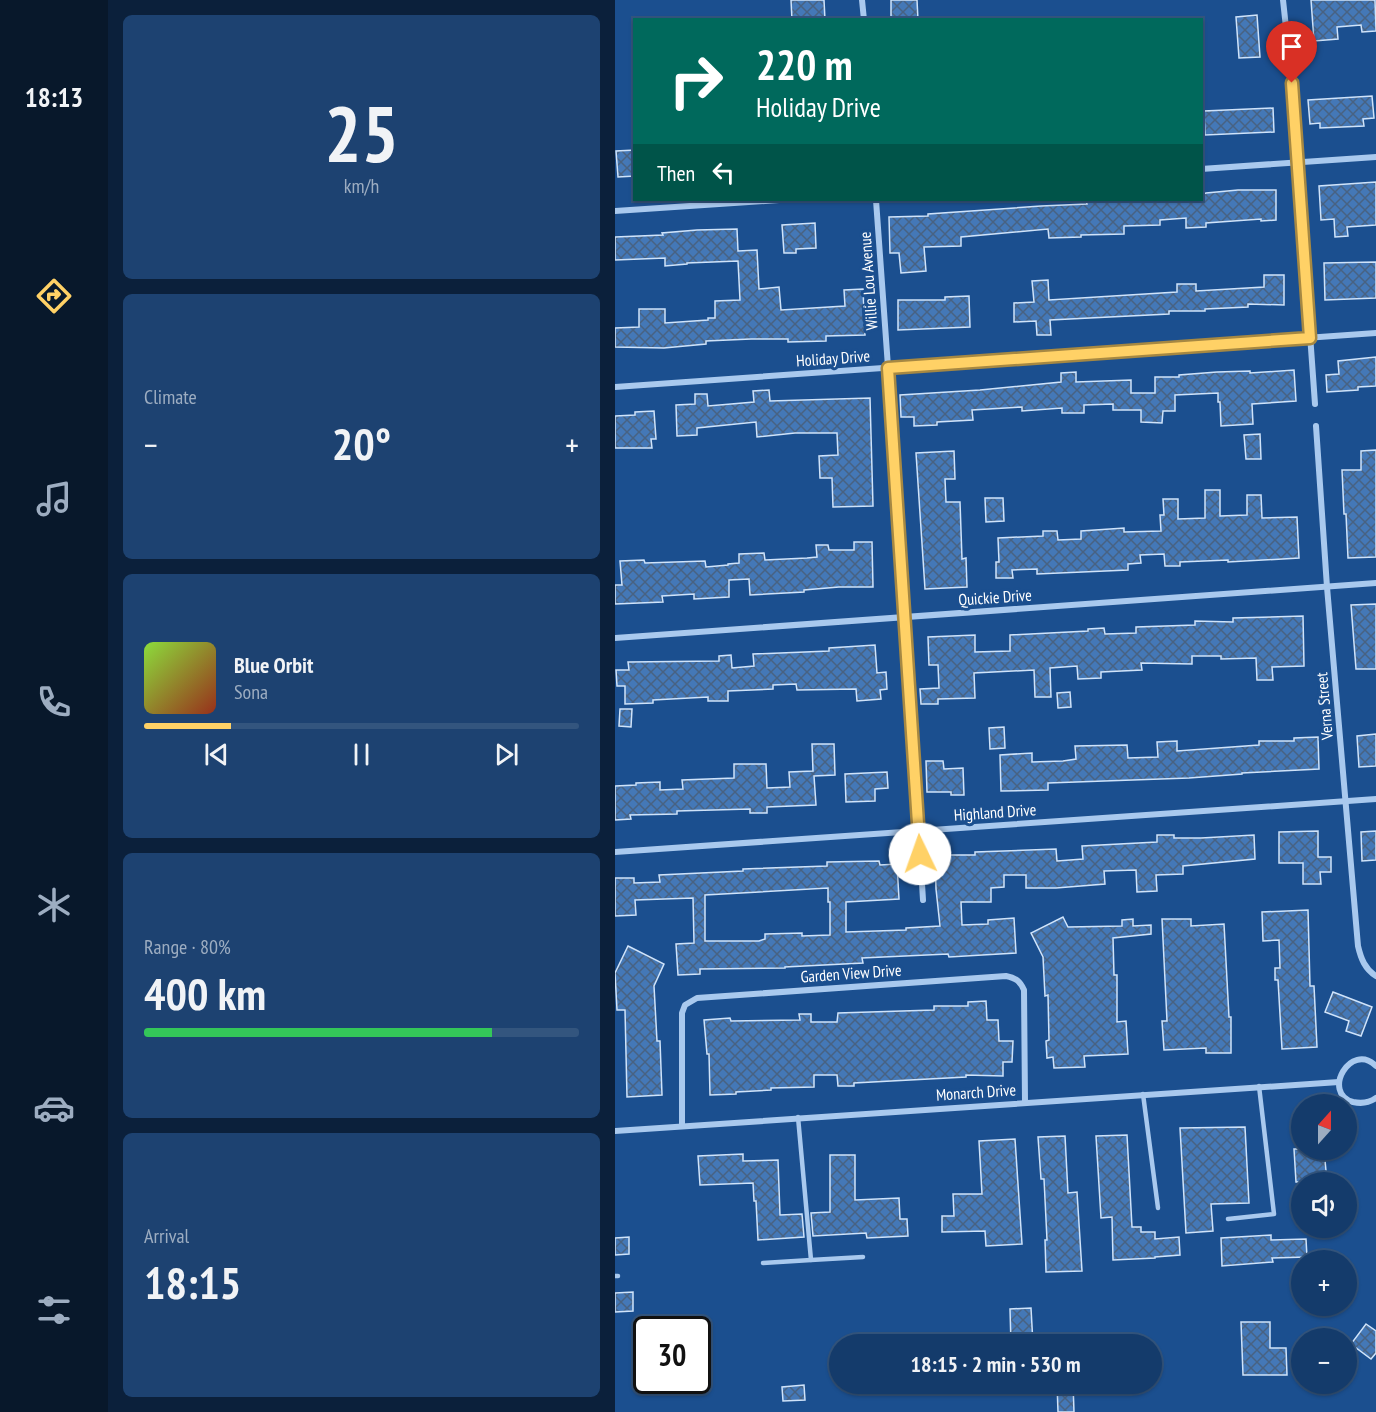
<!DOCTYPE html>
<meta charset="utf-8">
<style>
body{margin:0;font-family:"PT Sans Narrow",sans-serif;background:#1d4271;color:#f1f3f6;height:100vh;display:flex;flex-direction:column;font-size:22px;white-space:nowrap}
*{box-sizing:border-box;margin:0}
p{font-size:20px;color:#9dadc1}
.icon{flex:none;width:33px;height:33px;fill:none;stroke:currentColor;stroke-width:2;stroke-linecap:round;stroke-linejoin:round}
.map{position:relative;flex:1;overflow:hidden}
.details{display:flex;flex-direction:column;gap:15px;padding:15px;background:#0b203b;width:507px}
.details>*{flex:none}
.guide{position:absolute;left:18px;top:18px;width:570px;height:183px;border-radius:0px;box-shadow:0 2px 4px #0004,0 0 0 2px #33557e;background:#00695c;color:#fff;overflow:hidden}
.needle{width:39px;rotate:21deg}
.tools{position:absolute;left:676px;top:1094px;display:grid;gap:12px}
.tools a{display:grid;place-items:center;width:66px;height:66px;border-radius:50%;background:#143b6b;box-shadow:0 2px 4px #0004,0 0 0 2px #33557e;font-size:30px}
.speed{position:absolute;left:18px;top:1316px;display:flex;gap:12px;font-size:30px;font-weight:700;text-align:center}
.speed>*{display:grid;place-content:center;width:78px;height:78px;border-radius:50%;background:#143b6b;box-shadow:0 2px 4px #0004,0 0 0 2px #33557e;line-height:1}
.speed .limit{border:3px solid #111;border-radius:9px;background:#fff;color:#111}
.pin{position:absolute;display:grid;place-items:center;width:51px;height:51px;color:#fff;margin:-62px -26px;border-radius:50% 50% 50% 0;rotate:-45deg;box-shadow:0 0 6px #0007}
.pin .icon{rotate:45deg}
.me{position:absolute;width:66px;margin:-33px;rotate:357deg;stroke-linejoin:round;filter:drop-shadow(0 0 4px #0008)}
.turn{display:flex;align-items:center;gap:21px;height:126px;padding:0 24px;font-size:27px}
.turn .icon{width:78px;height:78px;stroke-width:2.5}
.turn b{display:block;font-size:42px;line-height:51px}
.then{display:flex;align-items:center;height:57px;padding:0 24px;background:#0003;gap:12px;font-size:22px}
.big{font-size:45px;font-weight:700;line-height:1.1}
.details .card{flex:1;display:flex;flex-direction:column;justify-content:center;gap:9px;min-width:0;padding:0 21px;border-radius:9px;background:#1d4271}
.details .dial{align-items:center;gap:0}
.dial b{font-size:78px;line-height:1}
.song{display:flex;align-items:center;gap:18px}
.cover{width:72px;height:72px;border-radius:9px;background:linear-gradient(135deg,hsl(90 70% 55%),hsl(10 70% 35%))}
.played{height:6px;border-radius:3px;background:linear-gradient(90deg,#ffd166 20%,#33557e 20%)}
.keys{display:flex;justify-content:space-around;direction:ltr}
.heat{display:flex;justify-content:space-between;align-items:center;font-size:33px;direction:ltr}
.charge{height:9px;border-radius:4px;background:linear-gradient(90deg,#34c759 80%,#33557e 0)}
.trip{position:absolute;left:214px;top:1334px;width:333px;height:60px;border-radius:30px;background:#143b6b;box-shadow:0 2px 4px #0004,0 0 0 2px #33557e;font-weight:700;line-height:60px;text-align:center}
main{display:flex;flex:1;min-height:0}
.dock{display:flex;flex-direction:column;width:108px;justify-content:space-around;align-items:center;background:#08182b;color:#9dadc1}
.dock .icon{width:42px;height:42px}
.dock .on{color:#ffd166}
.dock b{font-size:27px;color:#f1f3f6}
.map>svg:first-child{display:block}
.building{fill:url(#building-cross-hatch);stroke:#cfe3fa;stroke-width:1.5;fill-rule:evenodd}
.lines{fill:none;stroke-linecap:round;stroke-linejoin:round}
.service{stroke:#a9c9ee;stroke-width:4.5}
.minor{stroke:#a9c9ee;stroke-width:6}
.route-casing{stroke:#a68842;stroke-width:15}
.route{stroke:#ffd166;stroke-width:10}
.labels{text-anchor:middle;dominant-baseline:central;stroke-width:6;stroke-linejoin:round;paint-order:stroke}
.street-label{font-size:16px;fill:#fff;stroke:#1b4f8f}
</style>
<main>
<nav class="dock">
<b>18:13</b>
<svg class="icon on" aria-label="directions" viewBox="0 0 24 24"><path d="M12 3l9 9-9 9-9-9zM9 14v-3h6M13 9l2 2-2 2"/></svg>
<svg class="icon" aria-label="music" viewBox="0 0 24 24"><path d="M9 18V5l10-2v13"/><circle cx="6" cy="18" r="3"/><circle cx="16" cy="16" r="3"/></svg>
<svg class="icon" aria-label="phone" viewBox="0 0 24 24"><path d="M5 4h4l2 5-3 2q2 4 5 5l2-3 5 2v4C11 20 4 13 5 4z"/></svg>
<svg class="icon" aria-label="climate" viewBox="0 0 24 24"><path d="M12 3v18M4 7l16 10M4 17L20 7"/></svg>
<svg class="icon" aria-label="car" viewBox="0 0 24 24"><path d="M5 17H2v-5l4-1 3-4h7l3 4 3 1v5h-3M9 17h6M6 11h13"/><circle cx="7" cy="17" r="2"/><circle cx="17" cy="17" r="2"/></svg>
<svg class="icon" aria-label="filters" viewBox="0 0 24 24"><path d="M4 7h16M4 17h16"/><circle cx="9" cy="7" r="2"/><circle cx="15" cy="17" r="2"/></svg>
</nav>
<section class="details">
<div class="card dial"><b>25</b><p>km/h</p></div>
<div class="card"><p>Climate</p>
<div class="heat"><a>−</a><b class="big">20°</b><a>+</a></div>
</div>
<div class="card">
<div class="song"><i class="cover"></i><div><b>Blue Orbit</b><p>Sona</p></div></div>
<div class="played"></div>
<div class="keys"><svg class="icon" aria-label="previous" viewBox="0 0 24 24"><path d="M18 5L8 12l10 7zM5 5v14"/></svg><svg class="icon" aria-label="pause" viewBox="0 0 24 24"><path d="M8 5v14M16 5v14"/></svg><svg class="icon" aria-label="next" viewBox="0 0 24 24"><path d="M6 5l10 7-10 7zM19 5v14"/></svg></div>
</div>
<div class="card"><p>Range · 80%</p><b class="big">400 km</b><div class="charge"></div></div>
<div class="card"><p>Arrival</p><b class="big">18:15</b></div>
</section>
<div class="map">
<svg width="761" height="1412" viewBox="0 0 761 1412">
<defs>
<pattern id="building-cross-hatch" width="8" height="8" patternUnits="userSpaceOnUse" patternTransform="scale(1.5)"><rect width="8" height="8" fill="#4478b7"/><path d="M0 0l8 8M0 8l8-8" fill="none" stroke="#486282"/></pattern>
</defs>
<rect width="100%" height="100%" fill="#1b4f8f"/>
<g class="building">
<polygon points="176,0 209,0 210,20 177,20"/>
<polygon points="276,0 302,0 303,20 276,20"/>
<polygon points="696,0 760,0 761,31 747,32 746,25 722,27 723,39 699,41"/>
<polygon points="642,15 645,57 624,58 621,17"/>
<polygon points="757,96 759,118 748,119 749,126 705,128 705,123 695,124 693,100"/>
<polygon points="658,108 659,132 590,135 589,111"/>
<polygon points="20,150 20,176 3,177 1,151"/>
<polygon points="761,182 761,225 732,227 733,236 720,237 719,219 706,220 704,186"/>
<polygon points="623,190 661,190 661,220 646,221 646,219 591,223 591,227 571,228 571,218 545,220 545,225 509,226 509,234 466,235 466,237 434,238 433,229 346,237 346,246 309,247 311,271 286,273 284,253 275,253 274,217 313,216 313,214 426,206 472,204 471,200 586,200 586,195 591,193"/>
<polygon points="200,223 201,248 181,249 181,253 169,253 167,225"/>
<polygon points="122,229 123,251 142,250 144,289 164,287 166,310 230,306 229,290 248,289 250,335 211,336 211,341 173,342 173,339 136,339 91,341 91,344 49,348 0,347 0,328 24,327 24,309 50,309 50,323 93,320 93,318 100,318 100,301 125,300 123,261 72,263 72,264 50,266 50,258 0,260 0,237 48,235 47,233 82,230"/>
<polygon points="761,262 761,298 710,300 709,263"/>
<polygon points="649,275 669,275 669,305 633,304 633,307 590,309 590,311 554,311 554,314 435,320 436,335 422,335 421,321 399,322 399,303 419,302 417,281 433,280 434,300 562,292 562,284 581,284 581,291 649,287"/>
<polygon points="354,296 355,327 283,330 283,300 330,300 330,297"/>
<polygon points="761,357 761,386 743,387 743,390 712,392 711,375 724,374 723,361"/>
<polygon points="679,370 681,401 637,404 638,424 606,426 605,402 603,402 603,393 560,395 560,411 548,411 547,423 526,422 526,410 498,410 498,404 469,405 469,413 447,413 447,408 407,411 407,407 357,410 358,420 322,422 322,425 299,426 299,417 286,417 285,395 365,390 446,382 446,373 461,372 461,382 516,380 516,393 540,393 540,377 564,377 564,375 602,372 635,371 635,373"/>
<polygon points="154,390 155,401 255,398 258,506 218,507 217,478 205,478 204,456 223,455 222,433 180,433 142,437 141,422 82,428 82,435 62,436 61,405 80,404 80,394 92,394 93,406 139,402 138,391"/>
<polygon points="39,411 41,439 36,439 37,448 0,448 0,416 20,415 20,412"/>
<polygon points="645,434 646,459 631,459 629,435"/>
<polygon points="761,450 761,557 733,558 731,514 729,514 727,470 746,470 746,451"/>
<polygon points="339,451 340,479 330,479 331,502 345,502 347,559 351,558 352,587 310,589 301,453"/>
<polygon points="590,490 605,490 605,516 632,515 632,495 646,495 647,518 682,517 684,558 613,562 613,560 565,562 565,566 550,566 549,554 525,555 526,563 513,564 513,570 422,574 422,569 397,570 398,578 381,578 381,562 384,562 383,538 428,536 428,531 442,531 443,540 466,539 466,531 509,528 509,532 546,531 545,515 549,515 548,499 563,499 563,519 590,518"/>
<polygon points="370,498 388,498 389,521 371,522"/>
<polygon points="239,542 257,542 258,587 224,587 189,590 189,592 135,595 134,579 114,580 114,597 79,599 79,594 47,596 48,602 0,604 0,585 7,585 5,561 29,560 30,563 90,561 91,567 113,565 113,564 124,563 124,554 149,553 150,560 192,558 202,557 201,545 213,545 214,550 239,550"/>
<polygon points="761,604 761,669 741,669 736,605"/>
<polygon points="688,616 689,666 657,667 658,680 642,680 641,658 606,659 606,656 577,656 577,664 526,663 527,670 486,672 486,678 463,679 462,666 435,668 436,697 420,697 419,670 359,673 360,698 323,699 323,704 306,704 305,689 324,688 323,665 314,665 313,637 360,635 360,652 395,651 395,635 473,631 473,629 489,628 490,634 521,633 521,627 580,625 580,621 618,622 618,618"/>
<polygon points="260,645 262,673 271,672 272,689 265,690 266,699 242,701 241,689 182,690 181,684 158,685 158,689 113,691 113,701 93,701 93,697 38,700 38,703 10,704 10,686 2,686 1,670 14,670 13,662 104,661 104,656 116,655 117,668 139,666 138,654 214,651 214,648"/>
<polygon points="455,692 456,707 443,708 442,693"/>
<polygon points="5,709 17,709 16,727 4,726"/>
<polygon points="389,727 390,748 375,749 374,728"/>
<polygon points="761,734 761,766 744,767 742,736"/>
<polygon points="703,737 704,769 627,773 627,774 574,778 433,783 433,790 386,791 385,755 417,753 417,762 448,761 461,759 460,746 512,745 513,758 543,757 542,742 562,741 562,751 644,745 644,741 679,741 679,738"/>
<polygon points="197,744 219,744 220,775 199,776 201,805 152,807 152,813 135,813 135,809 62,811 62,814 15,815 16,819 0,820 0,786 21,785 21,783 45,782 45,790 68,789 67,780 119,778 119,764 151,764 152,788 175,787 174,772 198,771"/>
<polygon points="311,761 328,761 329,769 348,768 349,795 336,795 336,792 312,792"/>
<polygon points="272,772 273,788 260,789 260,801 231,802 230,774"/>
<polygon points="703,831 703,857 716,857 716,872 705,872 706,884 688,884 688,863 664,863 664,832"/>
<polygon points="761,831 761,860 747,861 746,832"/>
<path d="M 542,835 L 559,835 L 559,838 L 586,838 L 639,835 L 640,859 L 568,866 L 568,874 L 541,875 L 542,891 L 522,892 L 521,870 L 489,871 L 490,884 L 441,888 L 411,888 L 411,875 L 389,875 L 389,887 L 376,888 L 376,902 L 346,902 L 347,925 L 373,924 L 373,920 L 399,918 L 401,953 L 334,957 L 333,954 L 247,958 L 248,963 L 170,967 L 170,968 L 85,969 L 85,974 L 63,975 L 61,944 L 79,943 L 78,898 L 20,900 L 21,915 L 0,916 L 0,878 L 19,878 L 19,883 L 45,882 L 44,875 L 128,871 L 128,869 L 212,866 L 212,862 L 264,861 L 265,865 L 282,864 L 284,899 L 231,902 L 231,932 L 291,930 L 291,928 L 325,926 L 321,889 L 320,855 L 360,855 L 360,852 L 441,849 L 442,861 L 468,859 L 467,846 L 542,842 ZM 213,888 L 213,902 L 215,902 L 215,935 L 187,936 L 187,933 L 150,934 L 150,939 L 144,941 L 90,941 L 90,895 Z"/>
<polygon points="693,910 695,986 699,986 702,1047 667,1049 663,980 660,980 660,968 665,968 664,940 648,941 647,912"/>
<polygon points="448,917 453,927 507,926 507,920 518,919 518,926 536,925 536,934 498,938 499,975 502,975 502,1022 511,1021 513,1054 469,1056 470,1067 439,1068 438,1057 432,1058 431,1041 434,1040 433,995 430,996 428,957 416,933"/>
<polygon points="547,919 576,919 576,926 609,924 614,1017 616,1017 616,1053 591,1053 591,1048 549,1050 547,1021 552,1021"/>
<polygon points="13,946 49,964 39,986 42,1041 45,1041 47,1095 12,1097 10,1010 2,1010 0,973"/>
<polygon points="718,992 757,1007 746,1036 731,1031 734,1021 710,1012"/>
<polygon points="371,1001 372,1020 383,1020 384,1041 398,1041 397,1062 388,1062 388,1076 351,1075 351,1077 239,1083 239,1086 223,1086 222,1075 199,1075 199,1087 156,1088 156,1090 121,1092 121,1094 95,1095 94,1054 92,1054 89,1020 115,1018 116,1021 185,1020 184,1014 196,1014 196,1022 222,1022 223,1013 319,1010 319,1006 353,1006 353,1002"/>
<polygon points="630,1127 634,1203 596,1204 598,1231 571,1233 565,1128"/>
<polygon points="512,1135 517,1227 526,1227 526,1232 540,1232 540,1239 564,1237 565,1255 540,1257 540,1258 498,1260 497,1217 486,1218 481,1136"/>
<polygon points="450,1136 453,1193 462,1192 467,1271 431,1272 430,1240 432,1240 429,1179 426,1179 423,1137"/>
<polygon points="400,1139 407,1244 371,1246 370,1231 327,1232 327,1216 339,1216 338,1194 367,1194 364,1141"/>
<polygon points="679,1149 709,1149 712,1182 681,1182"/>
<polygon points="128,1154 128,1161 163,1160 165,1215 187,1214 189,1237 143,1240 141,1201 139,1201 138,1183 85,1185 83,1156"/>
<polygon points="215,1155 240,1155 240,1200 284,1198 285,1219 292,1219 293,1236 252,1238 251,1233 198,1236 196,1213 215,1212"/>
<polygon points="656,1235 656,1240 691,1239 692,1257 657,1258 658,1262 607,1266 606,1238"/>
<polygon points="14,1237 14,1254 0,1255 0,1238"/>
<polygon points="18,1292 18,1311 0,1312 0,1293"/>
<polygon points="416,1308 418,1344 396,1344 395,1309"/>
<polygon points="626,1322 655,1322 655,1348 671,1348 672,1375 628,1375"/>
<polygon points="751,1324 761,1331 761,1353 756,1359 736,1344"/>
<polygon points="442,1383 458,1383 459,1412 443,1412"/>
<polygon points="189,1385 190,1400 168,1401 167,1387"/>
</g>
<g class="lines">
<g class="service">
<polyline points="528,1094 543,1208"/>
<polyline points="183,1117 196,1260 248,1257"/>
<polyline points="613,1219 659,1214 644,1086"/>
<polyline points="148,1263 196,1260"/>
<polyline points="0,1276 3,1276"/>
</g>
<g class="minor">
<polyline points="247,0 249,20"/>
<polyline points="668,0 677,83 700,404"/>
<polyline points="586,169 761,157"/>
<polyline points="261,200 291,617 308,900"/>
<polyline points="0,211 164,200"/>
<polyline points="0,387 761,333"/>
<path d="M 701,426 L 712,587 L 743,946 C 746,959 750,969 761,976"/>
<polyline points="0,638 761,583"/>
<polyline points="0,852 761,799"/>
<path d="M 761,1066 C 736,1041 706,1093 738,1102 C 747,1104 754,1103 761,1098"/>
<path d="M 67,1126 L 67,1013 L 70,1005 L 82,998 L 391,976 C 401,978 405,981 409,990 L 410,1102"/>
<polyline points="0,1131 724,1082"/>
</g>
</g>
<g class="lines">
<defs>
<polyline id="route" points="305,854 273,368 695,338 677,83"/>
</defs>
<use href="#route" class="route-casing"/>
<use href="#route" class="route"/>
</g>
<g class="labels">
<g class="street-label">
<text transform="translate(253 281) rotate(-94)">Willie Lou Avenue</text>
<text transform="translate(218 358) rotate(-4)">Holiday Drive</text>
<text transform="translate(380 597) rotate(-4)">Quickie Drive</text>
<text transform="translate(709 706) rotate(-95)">Verna Street</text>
<text transform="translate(380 812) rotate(-4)">Highland Drive</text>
<text transform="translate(236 973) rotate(-4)">Garden View Drive</text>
<text transform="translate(361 1092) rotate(-4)">Monarch Drive</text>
</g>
</g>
</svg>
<div class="tools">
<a><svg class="needle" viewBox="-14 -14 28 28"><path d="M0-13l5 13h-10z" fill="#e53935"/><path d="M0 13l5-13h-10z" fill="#9dadc1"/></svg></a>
<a><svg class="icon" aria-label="sound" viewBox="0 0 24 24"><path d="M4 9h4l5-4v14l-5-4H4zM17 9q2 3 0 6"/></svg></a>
<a>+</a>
<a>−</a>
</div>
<div class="speed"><div class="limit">30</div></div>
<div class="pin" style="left:677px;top:83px;background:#d93025"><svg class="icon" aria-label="arrive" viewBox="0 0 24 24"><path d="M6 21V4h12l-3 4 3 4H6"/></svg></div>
<svg class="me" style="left:305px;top:854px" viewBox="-20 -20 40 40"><circle r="19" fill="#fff"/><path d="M0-13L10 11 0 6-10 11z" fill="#ffd166"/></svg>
<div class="trip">18:15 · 2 min · 530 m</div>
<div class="guide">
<div class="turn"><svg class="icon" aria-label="right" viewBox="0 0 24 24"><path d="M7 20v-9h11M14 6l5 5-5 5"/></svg><div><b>220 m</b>Holiday Drive</div></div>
<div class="then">Then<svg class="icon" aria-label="left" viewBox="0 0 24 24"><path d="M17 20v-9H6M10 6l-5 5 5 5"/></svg></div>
</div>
</div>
</main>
